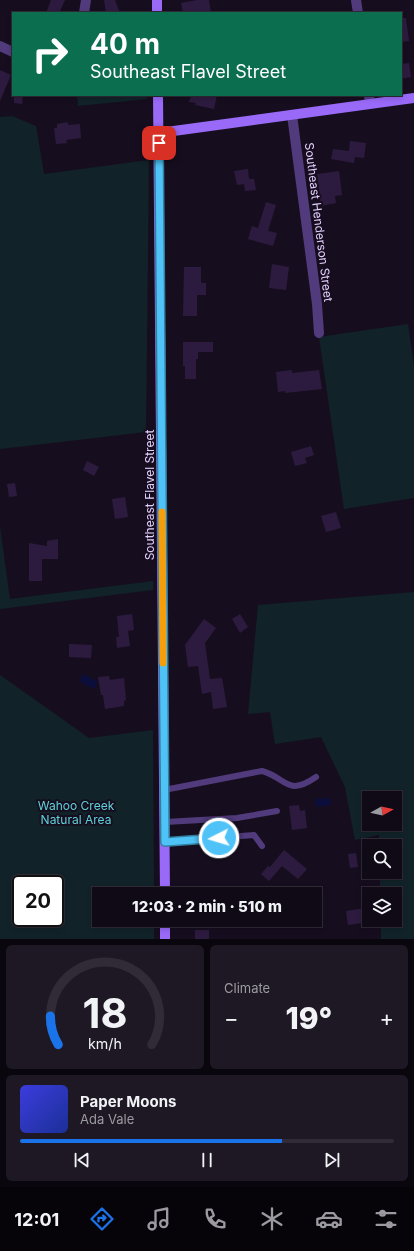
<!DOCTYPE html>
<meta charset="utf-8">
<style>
body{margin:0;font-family:Inter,sans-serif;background:#1e1824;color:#f1f3f6;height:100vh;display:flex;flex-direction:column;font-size:15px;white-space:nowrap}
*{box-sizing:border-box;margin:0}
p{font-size:13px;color:#9c9aa1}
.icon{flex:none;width:22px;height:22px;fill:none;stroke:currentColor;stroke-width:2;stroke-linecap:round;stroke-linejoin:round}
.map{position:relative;height:939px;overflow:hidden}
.sheet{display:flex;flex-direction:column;gap:6px;padding:6px;background:#09060d;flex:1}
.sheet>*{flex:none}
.guide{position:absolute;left:12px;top:12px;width:390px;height:84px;border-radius:0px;box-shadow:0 2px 6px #0003,0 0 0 1px #302b36;background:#0b6e4f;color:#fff;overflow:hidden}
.needle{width:26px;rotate:82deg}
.fabs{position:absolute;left:362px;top:791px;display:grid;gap:8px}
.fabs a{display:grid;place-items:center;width:40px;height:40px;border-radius:0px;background:#100a17;box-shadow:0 2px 6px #0003,0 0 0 1px #302b36;font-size:20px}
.speed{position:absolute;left:12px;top:875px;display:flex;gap:8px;font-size:20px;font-weight:700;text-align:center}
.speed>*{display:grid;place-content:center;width:52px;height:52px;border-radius:50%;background:#100a17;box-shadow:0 2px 6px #0003,0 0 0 1px #302b36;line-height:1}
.speed .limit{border:2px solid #111;border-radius:6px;background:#fff;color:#111}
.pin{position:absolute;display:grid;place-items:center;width:34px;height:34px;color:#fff;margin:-17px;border-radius:8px;box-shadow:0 2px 6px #0006}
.me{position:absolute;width:44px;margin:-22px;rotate:265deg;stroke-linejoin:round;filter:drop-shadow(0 0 3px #0008)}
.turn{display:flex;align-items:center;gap:14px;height:84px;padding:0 12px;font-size:18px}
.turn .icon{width:52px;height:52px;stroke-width:2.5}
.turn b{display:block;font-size:28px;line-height:34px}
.big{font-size:30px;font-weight:800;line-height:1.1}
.sheet .tile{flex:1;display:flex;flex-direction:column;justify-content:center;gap:6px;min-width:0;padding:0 14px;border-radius:6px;background:#1e1824}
.sheet .dial{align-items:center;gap:0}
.dial svg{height:104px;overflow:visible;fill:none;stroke:#302b36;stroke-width:7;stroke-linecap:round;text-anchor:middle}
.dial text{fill:#f1f3f6;stroke:none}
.song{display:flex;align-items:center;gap:12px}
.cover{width:48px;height:48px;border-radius:6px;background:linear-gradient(135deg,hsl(240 70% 55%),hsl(230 70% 35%))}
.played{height:4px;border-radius:2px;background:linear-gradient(90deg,#1a73e8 70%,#302b36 70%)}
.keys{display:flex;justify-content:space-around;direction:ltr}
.heat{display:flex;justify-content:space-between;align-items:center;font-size:22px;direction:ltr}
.sheet .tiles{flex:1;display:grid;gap:6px;grid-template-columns:1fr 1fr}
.tile:last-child{grid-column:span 2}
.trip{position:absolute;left:92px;top:887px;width:230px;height:40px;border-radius:0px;background:#100a17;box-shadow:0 2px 6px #0003,0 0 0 1px #302b36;font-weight:800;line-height:40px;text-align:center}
.menu{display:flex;height:64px;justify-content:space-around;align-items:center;background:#060409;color:#9c9aa1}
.menu .icon{width:28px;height:28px}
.menu .on{color:#1a73e8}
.menu b{font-size:18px;color:#f1f3f6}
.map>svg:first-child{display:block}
.green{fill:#112329;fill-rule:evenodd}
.water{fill:#0b0e3b}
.building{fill:#2d1b3f}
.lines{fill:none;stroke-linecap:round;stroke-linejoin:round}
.lane{stroke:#513b7c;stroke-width:6}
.street{stroke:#513b7c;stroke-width:10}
.secondary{stroke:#996af8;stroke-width:10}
.route-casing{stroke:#337fa1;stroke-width:10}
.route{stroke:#4fc3f7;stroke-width:7}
.slow{stroke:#f59e0b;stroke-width:7}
.labels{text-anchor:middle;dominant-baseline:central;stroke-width:4;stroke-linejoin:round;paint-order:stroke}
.street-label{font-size:12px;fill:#e2cefd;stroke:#160e1f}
.park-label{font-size:12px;fill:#5ed2d9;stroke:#160e1f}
</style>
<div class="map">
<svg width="414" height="939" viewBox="0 0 414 939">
<rect width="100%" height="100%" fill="#160e1f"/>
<g class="green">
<polygon points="77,95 147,95 147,99 78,106"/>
<polygon points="12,116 36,126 44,174 149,160 146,432 0,449 0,117"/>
<polygon points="408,324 414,366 414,498 344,509 319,337"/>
<polygon points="0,527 10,599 153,581 153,590 0,609"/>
<path d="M 414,592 L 414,939 L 381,939 L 381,920 L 395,920 L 395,894 L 380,894 L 380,872 L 395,872 L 395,846 L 379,846 L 379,835 L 355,840 L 345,787 L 321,737 L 275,744 L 270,712 L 248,714 L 258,605 ZM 369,798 L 395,798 L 395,824 L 369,824 Z"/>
<path d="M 0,675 L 89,738 L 153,730 L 154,894 L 99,894 L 99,920 L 154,920 L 154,939 L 0,939 ZM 21,884 L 55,884 L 55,918 L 21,918 Z"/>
</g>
<g class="water">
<polygon points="83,674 98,682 94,689 79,681"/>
<polygon points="330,798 331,805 316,807 315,799"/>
</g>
<g class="building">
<polygon points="51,0 65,0 59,13 46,13"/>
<polygon points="104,0 115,0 120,13 106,13"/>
<polygon points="197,0 209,0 211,13 183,13 181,3"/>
<polygon points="401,18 406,18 409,41 401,42"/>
<polygon points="409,63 411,77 401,79 401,64"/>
<polygon points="0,70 11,75 0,101"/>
<polygon points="14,95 23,95 22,104 14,103"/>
<polygon points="191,95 217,95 214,109 195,105 196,103 189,102"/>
<polygon points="68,122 68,125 80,124 81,138 66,140 67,143 56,144 54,128 57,128 57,124"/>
<polygon points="350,141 366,143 364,158 355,157 354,163 331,159 333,149 349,151"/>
<polygon points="248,169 249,179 254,179 256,190 245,191 244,184 237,185 234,171"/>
<polygon points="339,171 342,195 335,196 336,203 321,206 317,174"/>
<polygon points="266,202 276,205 268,231 277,233 273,246 248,239 252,226 258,228"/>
<polygon points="272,264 289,267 286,290 269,288"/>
<polygon points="184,267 201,267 201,283 206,283 206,295 197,295 197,316 183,316"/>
<polygon points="183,342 213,342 213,352 198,352 198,359 196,359 196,379 185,379 185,366 183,366"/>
<polygon points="292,370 292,373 319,370 322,389 285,393 285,391 278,392 276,372"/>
<polygon points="311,446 314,455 305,458 307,463 295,466 291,452"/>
<polygon points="87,461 99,467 94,476 83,470"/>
<polygon points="15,483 17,496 9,497 7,484"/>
<polygon points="125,497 128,517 115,519 112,499"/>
<polygon points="336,512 341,528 326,532 321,516"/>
<polygon points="58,539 58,559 42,559 42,581 29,581 29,543 47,546 47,541"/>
<polygon points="132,614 134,630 128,631 130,646 117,648 116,637 119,637 117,616"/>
<polygon points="240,614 248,627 240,633 232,619"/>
<polygon points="204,619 216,628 205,643 210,679 222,678 227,707 213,709 211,692 202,694 198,666 188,667 185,645"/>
<polygon points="69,644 92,645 91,658 69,657"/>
<polygon points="109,676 110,680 124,678 126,700 124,701 124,706 105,709 103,695 101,695 98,677"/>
<polygon points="299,805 300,811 305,810 307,828 292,830 289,806"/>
<polygon points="284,850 307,869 298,879 282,866 269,881 261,874 268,866 270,867"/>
<polygon points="356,853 358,867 350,868 348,854"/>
<polygon points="365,908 365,910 369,909 369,922 348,925 346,911"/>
<rect x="195" y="930" width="14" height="9"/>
</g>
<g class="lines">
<g class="lane">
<path d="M 164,790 L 262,771 C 287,778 287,797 316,777"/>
<polyline points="165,822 237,818 277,811"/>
<polyline points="165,842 254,835 262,846"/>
</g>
<g class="street">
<polyline points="356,0 358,13"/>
<polyline points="84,13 86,0"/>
<polyline points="0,46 13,52"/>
<polyline points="369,95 370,104"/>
<polyline points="292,115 317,304 319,333"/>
</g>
<g class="secondary">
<polyline points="157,0 157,13"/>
<polyline points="158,95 165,894"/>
<polyline points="159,133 414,98"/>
<polyline points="165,920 165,939"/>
</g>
</g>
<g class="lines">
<defs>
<polyline id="route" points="159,143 165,842 219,838"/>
</defs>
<use href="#route" class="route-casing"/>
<use href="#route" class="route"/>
<polyline class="slow" points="162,512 163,663"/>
</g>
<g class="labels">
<g class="street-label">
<text transform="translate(319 222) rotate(83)">Southeast Henderson Street</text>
<text transform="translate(149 495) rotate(-90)">Southeast Flavel Street</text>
</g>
<g class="park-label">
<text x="76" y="805">Wahoo Creek<tspan x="76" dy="14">Natural Area</tspan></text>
</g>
</g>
</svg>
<div class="fabs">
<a><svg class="needle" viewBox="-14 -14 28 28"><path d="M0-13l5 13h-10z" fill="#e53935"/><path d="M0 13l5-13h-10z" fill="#9c9aa1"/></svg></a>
<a><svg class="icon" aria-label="search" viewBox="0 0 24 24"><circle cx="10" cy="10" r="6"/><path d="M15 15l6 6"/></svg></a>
<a><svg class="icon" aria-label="layers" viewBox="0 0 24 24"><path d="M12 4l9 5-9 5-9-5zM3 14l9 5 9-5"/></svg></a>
</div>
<div class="speed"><div class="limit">20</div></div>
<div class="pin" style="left:159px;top:143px;background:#d93025"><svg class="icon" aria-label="arrive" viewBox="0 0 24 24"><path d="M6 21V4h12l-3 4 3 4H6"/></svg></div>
<svg class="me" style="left:219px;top:838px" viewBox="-20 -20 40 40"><circle r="17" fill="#4fc3f7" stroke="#fff" stroke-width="3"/><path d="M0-11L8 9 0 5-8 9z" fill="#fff"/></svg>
<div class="trip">12:03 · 2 min · 510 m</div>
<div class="guide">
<div class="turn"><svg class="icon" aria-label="right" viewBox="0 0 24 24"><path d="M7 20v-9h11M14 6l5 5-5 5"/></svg><div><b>40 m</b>Southeast Flavel Street</div></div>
</div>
</div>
<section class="sheet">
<div class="tiles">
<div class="tile dial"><svg viewBox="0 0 100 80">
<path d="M14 69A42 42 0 1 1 86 69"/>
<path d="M14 69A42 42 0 0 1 8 47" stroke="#1a73e8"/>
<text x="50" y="56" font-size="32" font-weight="700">18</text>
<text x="50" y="72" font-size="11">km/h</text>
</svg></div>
<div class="tile"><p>Climate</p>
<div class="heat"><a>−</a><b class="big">19°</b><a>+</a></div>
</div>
<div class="tile">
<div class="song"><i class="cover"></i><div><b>Paper Moons</b><p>Ada Vale</p></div></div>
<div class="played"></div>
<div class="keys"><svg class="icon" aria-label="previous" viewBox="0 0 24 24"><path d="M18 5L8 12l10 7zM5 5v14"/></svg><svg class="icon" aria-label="pause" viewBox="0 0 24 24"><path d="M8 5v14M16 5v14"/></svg><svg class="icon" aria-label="next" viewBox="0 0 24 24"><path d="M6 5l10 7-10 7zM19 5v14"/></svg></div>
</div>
</div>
</section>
<nav class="menu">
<b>12:01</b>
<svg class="icon on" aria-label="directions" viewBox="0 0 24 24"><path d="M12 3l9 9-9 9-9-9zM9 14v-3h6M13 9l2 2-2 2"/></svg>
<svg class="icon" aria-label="music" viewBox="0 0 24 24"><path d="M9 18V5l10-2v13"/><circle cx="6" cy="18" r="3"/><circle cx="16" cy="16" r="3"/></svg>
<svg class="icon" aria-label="phone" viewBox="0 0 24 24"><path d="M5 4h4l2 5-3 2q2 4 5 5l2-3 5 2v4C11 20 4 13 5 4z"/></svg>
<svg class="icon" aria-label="climate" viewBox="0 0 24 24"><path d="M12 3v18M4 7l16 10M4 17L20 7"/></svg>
<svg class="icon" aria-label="car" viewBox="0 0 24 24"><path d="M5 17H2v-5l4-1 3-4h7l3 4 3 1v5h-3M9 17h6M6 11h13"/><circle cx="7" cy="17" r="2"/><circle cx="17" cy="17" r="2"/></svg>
<svg class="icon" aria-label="filters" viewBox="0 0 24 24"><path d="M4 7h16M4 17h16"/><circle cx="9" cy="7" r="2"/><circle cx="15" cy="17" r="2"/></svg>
</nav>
